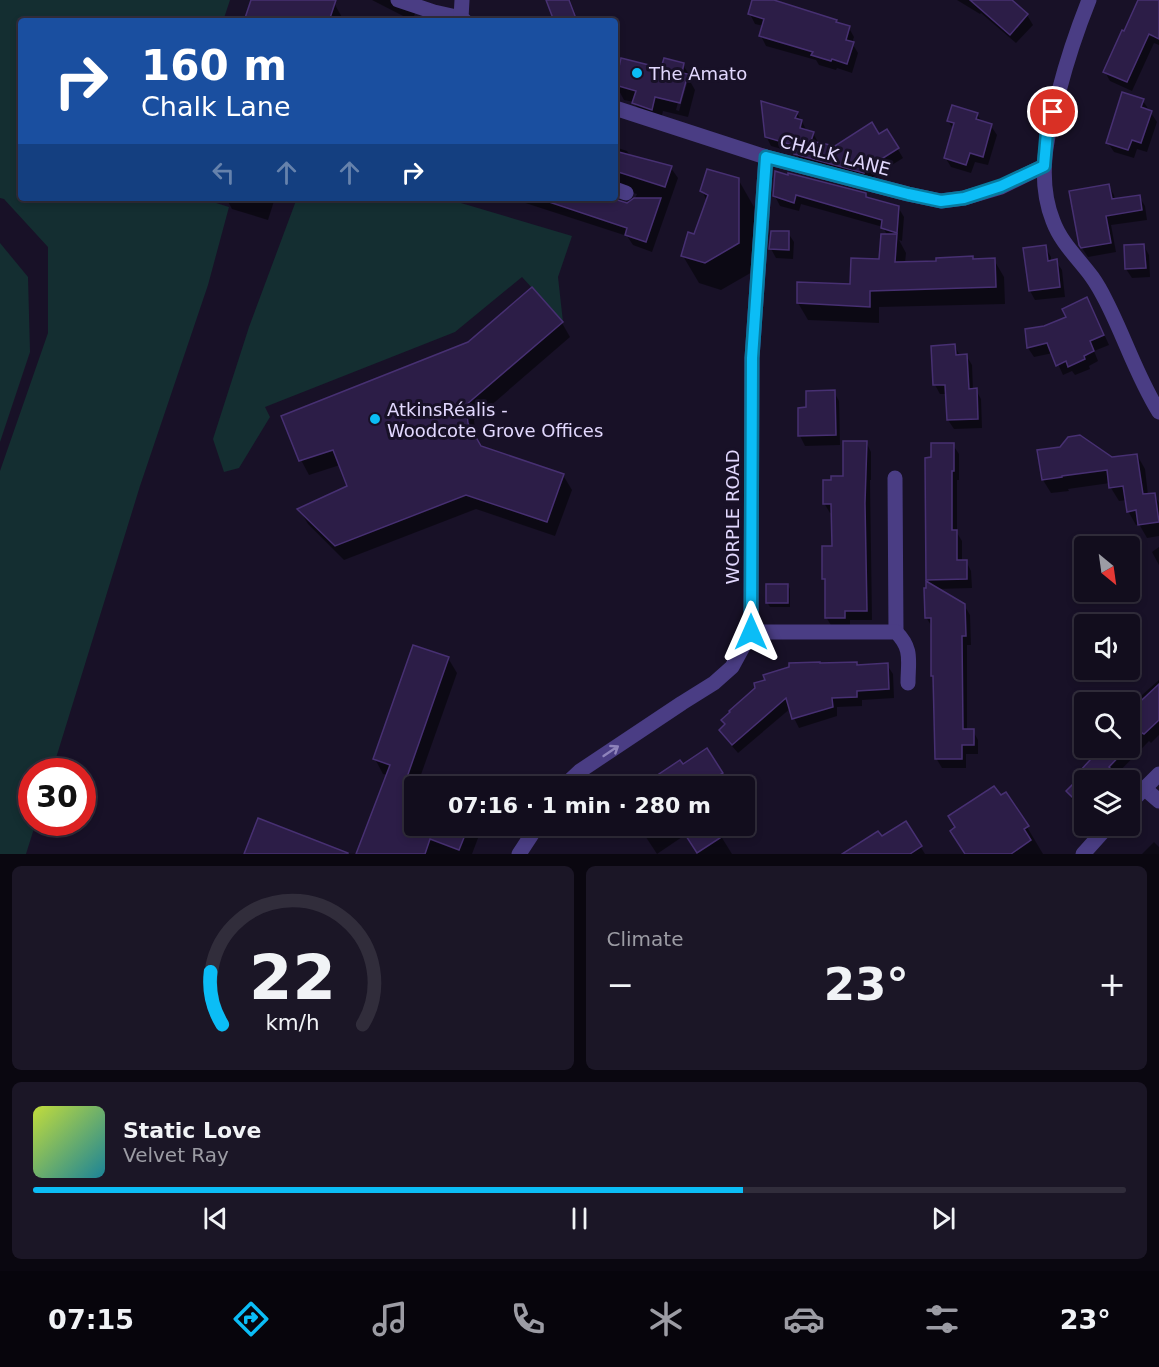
<!DOCTYPE html>
<meta charset="utf-8">
<style>
body{margin:0;font-family:"DejaVu Sans",sans-serif;background:#1b1626;color:#f1f3f6;height:100vh;display:flex;flex-direction:column;font-size:22px;white-space:nowrap}
*{box-sizing:border-box;margin:0}
p{font-size:20px;color:#9c9ca4}
.icon{flex:none;width:33px;height:33px;fill:none;stroke:currentColor;stroke-width:2;stroke-linecap:round;stroke-linejoin:round}
.map{position:relative;height:854px;overflow:hidden}
.details{display:flex;flex-direction:column;gap:12px;padding:12px;background:#0a0710;flex:1}
.details>*{flex:none}
.guide{position:absolute;left:18px;top:18px;width:600px;height:183px;border-radius:6px;box-shadow:0 3px 9px #0003,0 0 0 2px #312d3b;background:#1a4fa0;color:#fff;overflow:hidden}
.needle{width:39px;rotate:151deg}
.buttons{position:absolute;left:1074px;top:536px;display:grid;gap:12px}
.buttons a{display:grid;place-items:center;width:66px;height:66px;border-radius:6px;background:#120d1d;box-shadow:0 3px 9px #0003,0 0 0 2px #312d3b;font-size:30px}
.speed{position:absolute;left:18px;top:758px;display:flex;gap:12px;font-size:30px;font-weight:700;text-align:center}
.speed>*{display:grid;place-content:center;width:78px;height:78px;border-radius:50%;background:#120d1d;box-shadow:0 3px 9px #0003,0 0 0 2px #312d3b;line-height:1}
.speed .limit{border:9px solid #d22;background:#fff;color:#111}
.pin{position:absolute;display:grid;place-items:center;width:51px;height:51px;color:#fff;margin:-26px;border:3px solid #fff;border-radius:50%;box-shadow:0 2px 6px #0007}
.me{position:absolute;width:66px;margin:-33px;rotate:0deg;stroke-linejoin:round;filter:drop-shadow(0 0 4px #0008)}
.turn{display:flex;align-items:center;gap:21px;height:126px;padding:0 24px;font-size:27px}
.turn .icon{width:78px;height:78px;stroke-width:2.5}
.turn b{display:block;font-size:42px;line-height:51px}
.lanes{display:flex;align-items:center;height:57px;padding:0 24px;background:#0003;justify-content:center;gap:30px;direction:ltr}
.lanes .off{opacity:.35}
.big{font-size:45px;font-weight:700;line-height:1.1}
.details .tile{flex:1;display:flex;flex-direction:column;justify-content:center;gap:9px;min-width:0;padding:0 21px;border-radius:9px;background:#1b1626}
.details .dial{align-items:center;gap:0}
.dial svg{height:156px;overflow:visible;fill:none;stroke:#312d3b;stroke-width:7;stroke-linecap:round;text-anchor:middle}
.dial text{fill:#f1f3f6;stroke:none}
.song{display:flex;align-items:center;gap:18px}
.cover{width:72px;height:72px;border-radius:9px;background:linear-gradient(135deg,hsl(70 70% 55%),hsl(190 70% 35%))}
.played{height:6px;border-radius:3px;background:linear-gradient(90deg,#0bbdf6 65%,#312d3b 65%)}
.keys{display:flex;justify-content:space-around;direction:ltr}
.heat{display:flex;justify-content:space-between;align-items:center;font-size:33px;direction:ltr}
.details .tiles{flex:1;display:grid;gap:12px;grid-template-columns:1fr 1fr}
.tile:last-child{grid-column:span 2}
.trip{position:absolute;left:404px;top:776px;width:351px;height:60px;border-radius:6px;background:#120d1d;box-shadow:0 3px 9px #0003,0 0 0 2px #312d3b;font-weight:700;line-height:60px;text-align:center}
.menu{display:flex;height:96px;justify-content:space-around;align-items:center;background:#07050c;color:#9c9ca4}
.menu .icon{width:42px;height:42px}
.menu .active{color:#0bbdf6}
.menu b{font-size:27px;color:#f1f3f6}
.map>svg:first-child{display:block}
.green{fill:#142e31}
.shadow{fill:#0007;fill-rule:evenodd}
.building{fill:#2c1d47;stroke:#473072;stroke-width:1.5}
.lines{fill:none;stroke-linecap:round;stroke-linejoin:round}
.minor{stroke:#4a3d84;stroke-width:15}
.oneway{stroke:#8e83bb}
.route-casing{stroke:#077ba0;stroke-width:15}
.route{stroke:#0bbdf6;stroke-width:10}
.poi-dot{fill:#0bbdf6;stroke:#181127;stroke-width:2}
.labels{text-anchor:middle;dominant-baseline:central;stroke-width:6;stroke-linejoin:round;paint-order:stroke}
.poi-label{font-size:18px;fill:#e2d8fe;stroke:#181127;text-anchor:start}
.street-label{font-size:18px;fill:#e2d8fe;stroke:#181127}
</style>
<div class="map">
<svg width="1159" height="854" viewBox="0 0 1159 854">
<rect width="100%" height="100%" fill="#181127"/>
<g class="green">
<polygon points="0,0 230,0 223,21 21,21 21,198 200,198 229,207 208,285 140,486 52,771 32,771 32,822 36,822 26,854 0,854 0,471 48,333 48,247 4,199 0,198"/>
<polygon points="297,198 444,198 572,236 558,277 563,322 522,277 455,332 265,407 270,417 239,468 224,472 213,439 249,327"/>
<polygon points="0,243 28,277 30,352 0,442"/>
</g>
<g class="shadow">
<polygon points="252,0 323,0 334,3 344,21 246,21"/>
<polygon points="372,0 422,0 413,18 409,19"/>
<polygon points="547,0 570,0 578,21 555,21"/>
<polygon points="754,0 769,0 849,28 854,37 852,43 858,53 852,73 837,68 836,70 819,65 816,60 766,46 761,36 764,26 755,24 750,14"/>
<polygon points="957,0 1010,0 1027,15 1033,25 1016,43 981,13 980,14"/>
<polygon points="1140,0 1159,0 1159,45 1154,43 1132,91 1110,81 1105,72"/>
<path d="M 683,65 L 692,79 L 691,83 L 695,90 L 688,117 L 663,111 L 660,124 L 643,118 L 634,102 L 624,100 L 616,85 ZM 685,77 L 688,80 L 679,111 L 676,110 Z"/>
<polygon points="1143,101 1157,122 1147,152 1137,149 1134,158 1114,152 1108,143"/>
<polygon points="797,113 807,131 813,133 818,142 817,144 836,147 879,136 887,131 903,158 868,180 801,163 796,153 771,146 766,136"/>
<polygon points="977,114 982,122 991,126 997,135 988,165 975,162 971,173 951,167 945,157 954,130 948,121"/>
<polygon points="615,147 627,151 631,157 671,168 678,178 652,252 633,245 627,236 510,198 612,198 612,200 627,204 633,202 637,194 621,190 615,192"/>
<polygon points="776,173 865,194 867,199 898,207 904,217 902,241 899,240 906,253 905,263 937,262 972,258 974,261 994,260 1004,277 1005,304 879,307 879,323 808,320 798,303 851,286 880,260 887,235 883,227 801,204 799,211 780,206 775,196"/>
<polygon points="738,179 754,207 754,271 721,290 699,283 683,256 695,236 707,201 702,191"/>
<polygon points="1109,186 1114,195 1115,200 1139,196 1145,206 1147,220 1111,225 1116,252 1088,257 1080,245"/>
<polygon points="226,198 275,198 268,220 232,209"/>
<polygon points="788,233 794,242 793,259 776,258 771,249"/>
<polygon points="1144,246 1149,255 1150,277 1132,278 1126,269"/>
<polygon points="1045,247 1051,257 1051,262 1056,261 1062,270 1065,297 1035,300 1030,291"/>
<polygon points="1092,308 1109,345 1094,351 1098,361 1089,366 1090,369 1075,375 1072,371 1063,375 1053,353 1034,357 1028,348 1027,330 1045,327"/>
<polygon points="562,323 570,337 474,420 476,439 480,447 563,475 572,490 555,536 476,509 344,560 308,524 299,509 349,486 340,465 309,475 301,460"/>
<polygon points="955,346 960,356 966,355 972,365 973,390 976,390 981,399 982,428 954,429 948,420 947,394 940,394 935,385"/>
<polygon points="834,392 839,401 840,445 805,446 800,436 808,409"/>
<polygon points="866,442 871,452 871,480 870,480 872,620 850,620 850,627 832,627 826,617 826,584 823,578 833,547 833,513 830,513 824,503 844,477"/>
<polygon points="953,445 959,454 959,480 957,480 957,533 962,541 962,561 966,561 971,571 972,588 937,589 964,605 970,615 971,645 967,645 967,731 973,731 978,740 978,754 966,754 966,768 942,768 936,758 932,627 926,617 931,585 928,579 932,459"/>
<polygon points="1137,455 1145,469 1148,495 1154,494 1159,503 1159,536 1147,538 1139,524 1136,525 1128,511 1127,500 1119,501 1111,488 1110,483 1068,489 1069,491 1051,493 1043,480 1112,459"/>
<polygon points="1159,547 1159,565 1152,552"/>
<polygon points="788,585 790,589 790,607 770,607 767,602"/>
<polygon points="448,658 457,673 417,786 414,786 414,825 483,825 472,854 357,854 387,775 383,774 375,759"/>
<polygon points="887,665 893,674 894,698 862,700 862,706 837,707 837,716 799,728 794,718 791,708 738,753 726,739 721,730 726,726 723,720 857,667"/>
<polygon points="1159,680 1159,735 1151,743 1149,741 1115,776 1117,780 1084,780 1084,812 1073,801 1068,792 1083,776 1105,747 1130,747 1130,713 1143,699 1141,696"/>
<polygon points="683,766 722,774 729,786 649,786"/>
<polygon points="906,823 925,854 845,854 881,838"/>
<polygon points="638,825 714,825 732,854 697,854 685,835 657,854"/>
<polygon points="1027,827 1043,854 965,854"/>
<polygon points="1154,842 1159,847 1159,854 1142,854"/>
</g>
<g class="building">
<polygon points="251,0 336,0 329,21 244,21"/>
<polygon points="546,0 569,0 577,21 554,21"/>
<polygon points="752,0 774,0 837,20 836,22 850,26 846,40 854,42 847,64 832,59 831,61 811,55 813,52 759,36 764,19 748,14"/>
<polygon points="970,0 1012,0 1028,14 1010,35"/>
<polygon points="1138,0 1159,0 1159,39 1149,34 1127,82 1103,72 1122,30 1124,31"/>
<polygon points="621,58 661,68 664,58 684,63 682,73 688,74 680,103 655,97 652,110 632,103 636,91 615,85"/>
<polygon points="1122,92 1144,99 1141,107 1152,111 1141,143 1132,140 1128,150 1106,143"/>
<polygon points="761,101 798,112 795,118 802,120 800,128 814,132 811,141 835,146 872,122 879,134 887,129 899,148 864,170 864,173 794,154 796,146 765,137"/>
<polygon points="952,105 978,113 976,119 992,124 983,157 970,153 966,165 944,158 954,123 947,121"/>
<polygon points="615,151 672,166 665,187 615,171"/>
<polygon points="707,169 739,178 739,243 705,263 681,256 688,232 694,234 708,195 700,191"/>
<polygon points="775,171 788,175 788,173 866,193 866,197 899,206 897,233 881,228 882,220 796,195 794,203 773,196"/>
<polygon points="1109,184 1112,199 1140,195 1142,210 1106,216 1111,243 1081,248 1079,245 1069,191"/>
<polygon points="546,198 611,198 627,203 634,198 661,198 646,242 625,235 627,228 546,201"/>
<polygon points="771,231 789,231 789,250 769,249"/>
<polygon points="881,234 897,234 895,262 936,261 936,258 973,256 973,259 995,258 996,287 870,291 870,307 797,303 797,282 850,284 851,258 879,259"/>
<polygon points="1144,244 1146,268 1125,269 1124,245"/>
<polygon points="1046,245 1048,261 1057,259 1060,287 1029,291 1023,248"/>
<polygon points="532,287 563,322 466,405 468,423 481,446 564,474 547,522 466,495 335,546 297,509 347,486 333,450 299,461 281,416 468,342"/>
<polygon points="1087,297 1104,335 1090,341 1094,351 1084,356 1085,359 1068,367 1066,361 1056,366 1047,343 1027,348 1025,329 1044,326 1066,317 1062,309"/>
<polygon points="955,344 956,355 967,354 969,389 977,388 978,419 947,420 945,385 933,385 931,346"/>
<polygon points="835,390 836,435 798,436 798,408 806,407 806,391"/>
<polygon points="1080,435 1112,457 1137,454 1143,494 1155,493 1159,522 1138,525 1136,510 1127,512 1123,486 1109,488 1107,470 1062,476 1062,477 1042,480 1037,450 1060,447 1068,437"/>
<polygon points="843,441 867,441 865,503 867,611 845,611 845,618 825,618 825,579 822,579 822,546 832,546 831,504 823,504 823,480 831,480 831,476 843,476"/>
<polygon points="931,443 954,443 954,471 952,471 952,530 957,530 957,560 967,560 967,579 926,580 925,458 931,457"/>
<polygon points="926,581 965,604 966,636 962,636 963,729 974,729 974,745 962,745 962,759 935,759 933,676 931,676 931,618 925,618 924,588 926,588"/>
<rect x="766" y="584" width="22" height="19"/>
<polygon points="413,645 449,657 406,780 414,783 414,825 469,825 459,850 430,839 425,854 356,854 390,765 373,759"/>
<polygon points="820,662 820,663 857,662 857,665 888,663 889,689 857,691 857,697 832,698 833,707 792,719 786,698 732,745 719,730 725,724 721,720 730,712 729,711 755,688 754,683 765,680 763,675 789,667 789,663"/>
<polygon points="1159,684 1159,720 1144,734 1142,733 1130,746 1130,711"/>
<polygon points="1102,747 1128,747 1109,767 1113,771 1105,780 1088,780 1084,777 1084,809 1066,791 1082,775 1079,772"/>
<polygon points="707,748 723,773 703,786 641,786 680,760 683,764"/>
<polygon points="994,786 1001,795 1006,792 1029,826 1024,829 1031,840 1011,854 965,854 950,831 955,827 948,816"/>
<polygon points="258,818 348,853 348,854 244,854"/>
<polygon points="906,821 922,846 910,854 842,854 878,831 882,836"/>
<polygon points="679,825 716,825 723,836 697,853"/>
</g>
<g class="lines">
<g class="minor">
<polyline points="398,0 434,12 461,18 465,21"/>
<path d="M 1089,0 C 1077,30 1067,60 1059,91 C 1047,134 1036,178 1053,221 C 1061,243 1079,259 1092,277 C 1097,284 1102,293 1106,301 C 1125,338 1137,377 1159,412"/>
<polyline points="461,18 462,0"/>
<polyline points="615,108 766,157 908,194 941,201 964,198 1001,187 1044,166"/>
<polyline points="615,189 626,193"/>
<polyline points="895,478 896,632"/>
<path d="M 751,632 L 896,632 C 913,649 908,661 908,683"/>
<polyline points="564,786 580,771 682,703 714,683 732,667 751,632 752,358 766,157"/>
<polyline points="1144,788 1159,801"/>
<polyline points="1130,803 1159,774"/>
<polyline points="519,854 538,825"/>
<polyline points="1083,854 1109,825"/>
</g>
</g>
<defs><path id="oneway-shaft" d="M-6 0H5M1.5-3L5.5 0L1.5 3" fill="none" stroke-width="1.6" stroke-linecap="round" stroke-linejoin="round" transform="scale(1.5)"/></defs>
<use class="oneway" href="#oneway-shaft" transform="translate(611 751) rotate(-34)"/>
<g class="lines">
<defs>
<polyline id="route" points="751,632 752,358 766,157 908,194 941,201 964,198 1001,186 1044,166 1047,132 1053,112"/>
</defs>
<use href="#route" class="route-casing"/>
<use href="#route" class="route"/>
</g>
<g class="poi-dot">
<circle cx="637" cy="73" r="6"/>
<circle cx="375" cy="419" r="6"/>
</g>
<g class="labels">
<g class="poi-label">
<text x="649" y="73">The Amato</text>
<text x="387" y="409">AtkinsRéalis -<tspan x="387" dy="21">Woodcote Grove Offices</tspan></text>
</g>
<g class="street-label">
<text transform="translate(835 155) rotate(15)">CHALK LANE</text>
<text transform="translate(732 517) rotate(-90)">WORPLE ROAD</text>
</g>
</g>
</svg>
<div class="buttons">
<a><svg class="needle" viewBox="-14 -14 28 28"><path d="M0-13l5 13h-10z" fill="#e53935"/><path d="M0 13l5-13h-10z" fill="#9c9ca4"/></svg></a>
<a><svg class="icon" aria-label="sound" viewBox="0 0 24 24"><path d="M4 9h4l5-4v14l-5-4H4zM17 9q2 3 0 6"/></svg></a>
<a><svg class="icon" aria-label="search" viewBox="0 0 24 24"><circle cx="10" cy="10" r="6"/><path d="M15 15l6 6"/></svg></a>
<a><svg class="icon" aria-label="layers" viewBox="0 0 24 24"><path d="M12 4l9 5-9 5-9-5zM3 14l9 5 9-5"/></svg></a>
</div>
<div class="speed"><div class="limit">30</div></div>
<div class="pin" style="left:1053px;top:112px;background:#d93025"><svg class="icon" aria-label="arrive" viewBox="0 0 24 24"><path d="M6 21V4h12l-3 4 3 4H6"/></svg></div>
<svg class="me" style="left:751px;top:632px" viewBox="-20 -20 40 40"><path d="M0-17L14 15 0 8-14 15z" fill="#0bbdf6" stroke="#fff" stroke-width="4"/></svg>
<div class="trip">07:16 · 1 min · 280 m</div>
<div class="guide">
<div class="turn"><svg class="icon" aria-label="right" viewBox="0 0 24 24"><path d="M7 20v-9h11M14 6l5 5-5 5"/></svg><div><b>160 m</b>Chalk Lane</div></div>
<div class="lanes"><svg class="icon off" aria-label="left" viewBox="0 0 24 24"><path d="M17 20v-9H6M10 6l-5 5 5 5"/></svg><svg class="icon off" aria-label="ahead" viewBox="0 0 24 24"><path d="M12 20V5M6 11l6-6 6 6"/></svg><svg class="icon off" aria-label="ahead" viewBox="0 0 24 24"><path d="M12 20V5M6 11l6-6 6 6"/></svg><svg class="icon" aria-label="right" viewBox="0 0 24 24"><path d="M7 20v-9h11M14 6l5 5-5 5"/></svg></div>
</div>
</div>
<section class="details">
<div class="tiles">
<div class="tile dial"><svg viewBox="0 0 100 80">
<path d="M14 69A42 42 0 1 1 86 69"/>
<path d="M14 69A42 42 0 0 1 8 42" stroke="#0bbdf6"/>
<text x="50" y="56" font-size="32" font-weight="700">22</text>
<text x="50" y="72" font-size="11">km/h</text>
</svg></div>
<div class="tile"><p>Climate</p>
<div class="heat"><a>−</a><b class="big">23°</b><a>+</a></div>
</div>
<div class="tile">
<div class="song"><i class="cover"></i><div><b>Static Love</b><p>Velvet Ray</p></div></div>
<div class="played"></div>
<div class="keys"><svg class="icon" aria-label="previous" viewBox="0 0 24 24"><path d="M18 5L8 12l10 7zM5 5v14"/></svg><svg class="icon" aria-label="pause" viewBox="0 0 24 24"><path d="M8 5v14M16 5v14"/></svg><svg class="icon" aria-label="next" viewBox="0 0 24 24"><path d="M6 5l10 7-10 7zM19 5v14"/></svg></div>
</div>
</div>
</section>
<nav class="menu">
<b>07:15</b>
<svg class="icon active" aria-label="directions" viewBox="0 0 24 24"><path d="M12 3l9 9-9 9-9-9zM9 14v-3h6M13 9l2 2-2 2"/></svg>
<svg class="icon" aria-label="music" viewBox="0 0 24 24"><path d="M9 18V5l10-2v13"/><circle cx="6" cy="18" r="3"/><circle cx="16" cy="16" r="3"/></svg>
<svg class="icon" aria-label="phone" viewBox="0 0 24 24"><path d="M5 4h4l2 5-3 2q2 4 5 5l2-3 5 2v4C11 20 4 13 5 4z"/></svg>
<svg class="icon" aria-label="climate" viewBox="0 0 24 24"><path d="M12 3v18M4 7l16 10M4 17L20 7"/></svg>
<svg class="icon" aria-label="car" viewBox="0 0 24 24"><path d="M5 17H2v-5l4-1 3-4h7l3 4 3 1v5h-3M9 17h6M6 11h13"/><circle cx="7" cy="17" r="2"/><circle cx="17" cy="17" r="2"/></svg>
<svg class="icon" aria-label="filters" viewBox="0 0 24 24"><path d="M4 7h16M4 17h16"/><circle cx="9" cy="7" r="2"/><circle cx="15" cy="17" r="2"/></svg>
<b>23°</b>
</nav>
